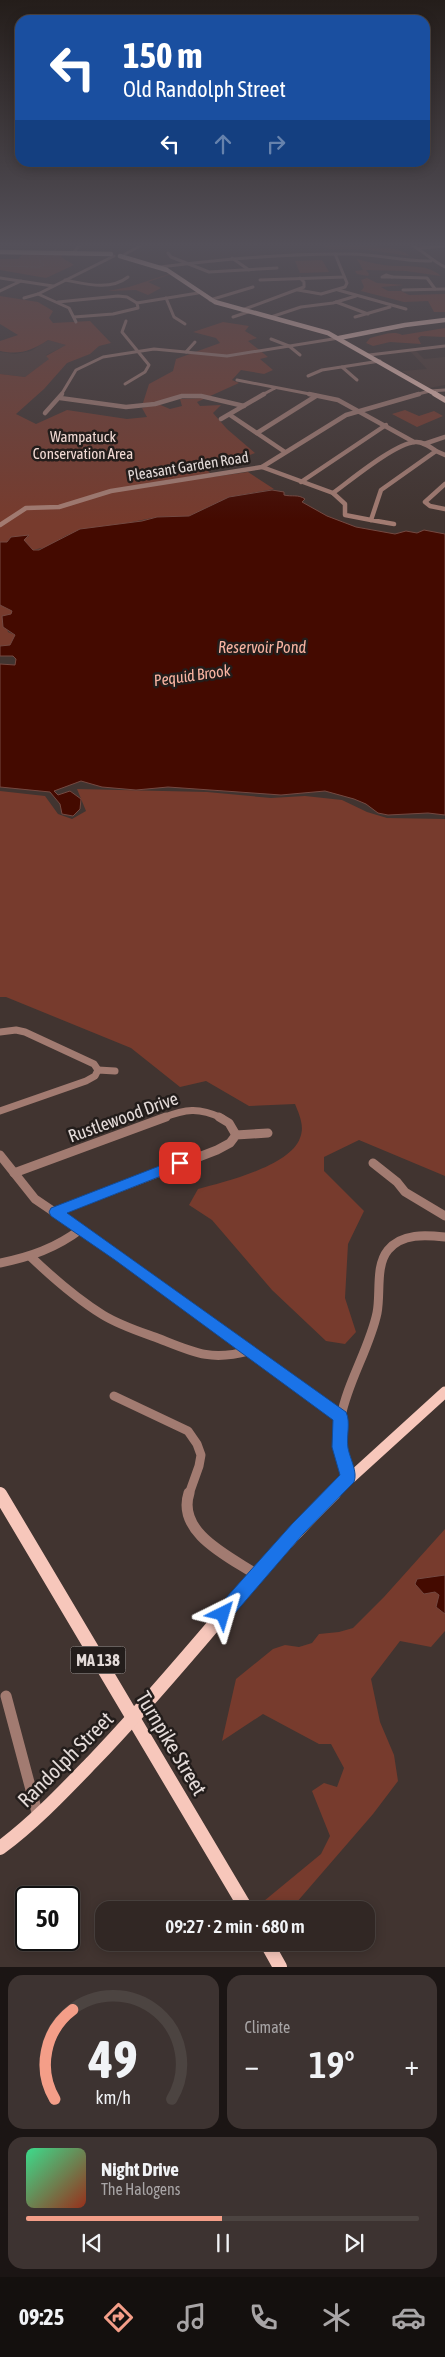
<!DOCTYPE html>
<meta charset="utf-8">
<style>
body{margin:0;font-family:"Asap Condensed",sans-serif;background:#3d3331;color:#f1f3f6;height:100vh;display:flex;flex-direction:column;font-size:19px;white-space:nowrap}
*{box-sizing:border-box;margin:0}
p{font-size:16px;color:#a8a5a6}
.icon{flex:none;width:28px;height:28px;fill:none;stroke:currentColor;stroke-width:2;stroke-linecap:round;stroke-linejoin:round}
.map{position:relative;height:1967px;overflow:hidden}
.details{display:flex;flex-direction:column;gap:8px;padding:8px;background:#1b1514;flex:1}
.details>*{flex:none}
.guide{position:absolute;left:15px;top:15px;width:415px;height:152px;border-radius:15px;box-shadow:0 2px 12px #0003,0 0 0 1px #4c4441;background:#1a4fa0;color:#fff;overflow:hidden}
.speed{position:absolute;left:15px;top:1886px;display:flex;gap:10px;font-size:25px;font-weight:700;text-align:center}
.speed>*{display:grid;place-content:center;width:65px;height:65px;border-radius:50%;background:#312724;box-shadow:0 2px 12px #0003,0 0 0 1px #4c4441;line-height:1}
.speed .limit{border:2px solid #111;border-radius:8px;background:#fff;color:#111}
.pin{position:absolute;display:grid;place-items:center;width:42px;height:42px;color:#fff;margin:-21px;border-radius:10px;box-shadow:0 2px 8px #0006}
.me{position:absolute;width:55px;margin:-28px;rotate:40deg;stroke-linejoin:round;filter:drop-shadow(0 0 4px #0008)}
.turn{display:flex;align-items:center;gap:18px;height:105px;padding:0 25px;font-size:22px}
.turn .icon{width:65px;height:65px;stroke-width:2.5}
.turn b{display:block;font-size:35px;line-height:42px}
.lanes{display:flex;align-items:center;height:48px;padding:0 25px;background:#0003;justify-content:center;gap:25px;direction:ltr}
.lanes .off{opacity:.35}
.big{font-size:38px;font-weight:600;line-height:1.1}
.details .card{flex:1;display:flex;flex-direction:column;justify-content:center;gap:8px;min-width:0;padding:0 18px;border-radius:15px;background:#3d3331}
.details .dial{align-items:center;gap:0}
.dial svg{height:130px;overflow:visible;fill:none;stroke:#4c4441;stroke-width:7;stroke-linecap:round;text-anchor:middle}
.dial text{fill:#f1f3f6;stroke:none}
.song{display:flex;align-items:center;gap:15px}
.cover{width:60px;height:60px;border-radius:8px;background:linear-gradient(135deg,hsl(150 70% 55%),hsl(10 70% 35%))}
.played{height:5px;border-radius:2px;background:linear-gradient(90deg,#f49e88 50%,#4c4441 50%)}
.keys{display:flex;justify-content:space-around;direction:ltr}
.heat{display:flex;justify-content:space-between;align-items:center;font-size:28px;direction:ltr}
.details .tiles{flex:1;display:grid;gap:8px;grid-template-columns:1fr 1fr}
.card:last-child{grid-column:span 2}
.trip{position:absolute;left:95px;top:1901px;width:280px;height:50px;border-radius:15px;background:#312724;box-shadow:0 2px 12px #0003,0 0 0 1px #4c4441;font-weight:600;line-height:50px;text-align:center}
.tabs{display:flex;height:80px;justify-content:space-around;align-items:center;background:#14100e;color:#a8a5a6}
.tabs .icon{width:35px;height:35px}
.tabs .selected{color:#f49e88}
.tabs b{font-size:22px;color:#f1f3f6}
.map>svg:first-child{display:block}
.built{fill:#4f3b35}
.green{fill:#773b2d}
.water{fill:#440a00;stroke:#744941}
.lines{fill:none;stroke-linecap:round;stroke-linejoin:round}
.stream{stroke:#744941;stroke-width:1}
.minor-far4{stroke:#a27b71;stroke-width:3}
.minor-far3{stroke:#a27b71;stroke-width:4.5}
.minor-far2{stroke:#a27b71;stroke-width:7}
.minor-far1{stroke:#a27b71;stroke-width:9}
.minor{stroke:#a27b71;stroke-width:11}
.major-far3{stroke:#f7c7bb;stroke-width:4.5}
.major-far2{stroke:#f7c7bb;stroke-width:5.5}
.major-far1{stroke:#f7c7bb;stroke-width:11}
.major{stroke:#f7c7bb;stroke-width:14}
.route{fill:#1a73e8;stroke:#114b97}
.labels{text-anchor:middle;dominant-baseline:central;stroke-width:5;stroke-linejoin:round;paint-order:stroke}
.far-park-label{font-size:15px;fill:#f3dbd5;stroke:#231d1b}
.far-street-label{font-size:15px;fill:#e4dbd9;stroke:#231d1b}
.far-water-label{font-size:16px;font-style:italic;fill:#f9b4a2;stroke:#231d1b}
.shield{fill:#231d1b;stroke:#aaa2a0;stroke-width:1}
.shield-label{font-size:16px;font-weight:bold;fill:#e4dbd9}
.street-label{font-size:18px;fill:#e4dbd9;stroke:#231d1b}
.near-street-label{font-size:21px;fill:#e4dbd9;stroke:#231d1b}
</style>
<div class="map">
<svg width="445" height="1967" viewBox="0 0 445 1967">
<rect width="100%" height="100%" fill="#413430"/>
<g class="built">
<polygon points="48,340 67,345 46,355 50,359 25,377 0,374 0,352 15,354 31,351"/>
<polygon points="409,350 415,350 424,359 445,357 445,385 429,388 402,371 427,369"/>
</g>
<g class="green">
<path d="M 322,246 C 342,246 394,242 410,256 L 363,249 L 330,249 Z"/>
<polygon points="25,252 63,254 61,257 74,265 46,278 0,270 0,259 18,259"/>
<path d="M 357,259 C 366,261 375,264 384,265 C 403,268 425,262 441,276 L 406,271 L 366,270 L 369,274 L 368,276 L 357,274 L 355,271 L 363,270 Z"/>
<polygon points="322,260 329,272 300,273 295,261"/>
<polygon points="169,274 171,274 148,282 161,288 148,295 136,290 108,291 129,287"/>
<polygon points="367,278 377,283 404,285 381,287 388,291 401,291 409,295 445,294 445,312 434,312 428,301 404,302 361,291 364,287 361,280"/>
<path d="M 0,296 L 38,302 L 53,311 L 49,318 L 53,323 L 90,321 L 111,343 L 99,346 L 90,354 L 67,363 L 44,389 L 16,414 L 36,424 L 67,410 L 127,419 L 147,417 L 142,408 L 158,404 L 170,409 L 182,406 L 180,399 L 206,398 L 197,402 L 200,406 L 221,405 L 213,413 L 227,429 L 255,453 L 208,471 L 210,473 L 208,475 L 212,477 L 248,472 L 274,489 L 229,497 L 189,516 L 157,517 L 67,535 L 46,547 L 33,550 L 23,540 L 29,536 L 11,537 L 7,542 L 0,542 L 0,374 L 25,377 L 49,359 L 46,356 L 66,345 L 48,340 C 31,351 20,355 0,351 L 0,341 L 18,335 L 0,324 Z"/>
<polygon points="223,322 249,326 245,331 257,338 248,341 268,357 260,359 273,370 264,374 241,370 232,380 239,383 208,397 188,396 142,406 149,384 173,371 176,359 220,343 216,338 193,332"/>
<path d="M 445,328 L 445,337 L 421,336 L 418,338 L 421,344 L 390,342 L 373,346 L 366,343 L 370,338 C 380,336 393,330 402,335 Z"/>
<polygon points="405,410 419,416 434,411 443,416 417,427 392,414"/>
<polygon points="0,605 12,611 11,614 3,616 8,632 15,635 10,645 0,646"/>
<path d="M 77,789 L 207,792 L 271,798 L 305,796 L 342,800 L 367,812 L 387,818 L 445,819 L 445,1176 L 359,1140 L 324,1157 L 324,1171 L 364,1211 L 348,1244 L 345,1298 L 356,1332 L 345,1344 L 326,1341 L 272,1290 L 212,1220 L 189,1205 L 198,1189 C 225,1182 290,1166 300,1138 C 305,1126 299,1114 295,1104 L 249,1106 L 206,1081 L 180,1087 L 131,1048 L 6,997 L 0,997 L 0,791 L 45,796 L 58,814 L 72,819 L 86,811 Z"/>
<polygon points="445,1529 445,1631 431,1647 400,1641 371,1679 380,1722 394,1755 398,1781 373,1814 290,1910 273,1910 264,1901 321,1854 330,1836 312,1791 324,1783 337,1787 344,1768 331,1744 319,1744 263,1714 222,1741 236,1679 273,1649 285,1645 299,1647 312,1643 319,1634 339,1632 353,1628 384,1597"/>
</g>
<g class="water">
<path d="M 272,490 L 284,492 L 284,495 C 292,497 298,494 305,499 L 302,502 L 327,516 L 356,527 L 395,534 L 406,531 L 417,533 L 424,530 L 445,534 L 445,815 L 428,813 L 388,815 L 378,813 L 366,804 L 354,799 L 325,791 L 281,795 L 168,787 L 136,790 L 102,787 L 81,781 L 54,791 L 58,795 L 70,791 L 81,799 L 80,809 L 73,816 L 62,814 L 60,804 L 50,792 L 0,787 L 0,664 L 15,665 L 16,659 L 13,656 L 0,656 L 0,646 L 10,645 L 15,635 L 3,627 L 2,616 L 11,614 L 12,611 L 0,605 L 0,542 L 7,542 L 11,537 L 29,535 L 24,540 L 33,550 L 39,550 L 80,529 L 142,521 L 157,517 L 189,516 L 229,497 Z"/>
<polygon points="445,1575 445,1614 436,1607 439,1595 435,1592 424,1594 415,1584 417,1579"/>
</g>
<g class="lines">
<g class="stream">
<polyline points="54,251 59,246"/>
<polyline points="0,266 39,267 44,265 39,261 49,254"/>
</g>
<g class="minor-far4">
<path d="M 413,246 C 425,252 432,261 445,267"/>
<polyline points="420,248 445,246"/>
<polyline points="74,252 79,246"/>
<polyline points="168,253 171,257 209,272 277,268"/>
<polyline points="125,254 140,246"/>
<polyline points="232,258 249,270"/>
<path d="M 160,267 C 224,259 287,253 351,254 C 378,254 404,262 431,261"/>
<polygon points="386,275 392,277 382,277"/>
<polyline points="392,277 427,278 435,289"/>
<polyline points="0,278 53,286"/>
<path d="M 65,280 C 86,284 110,291 128,277"/>
<polyline points="260,280 344,277"/>
<polyline points="298,290 321,294 345,287 347,283 335,254"/>
<polyline points="338,290 406,309"/>
<polyline points="403,290 445,289"/>
<polyline points="0,291 21,281"/>
<polyline points="38,294 69,308 76,322"/>
<polyline points="24,298 38,294 114,256"/>
<polyline points="166,298 174,317 185,324"/>
<polyline points="210,300 253,287"/>
<polyline points="58,302 118,296 127,297 137,303"/>
<polyline points="336,302 368,314"/>
<polyline points="242,310 304,287 304,282 300,278"/>
<polyline points="74,317 113,314 138,308 137,303 198,293"/>
<polyline points="233,317 248,312"/>
<polyline points="271,317 301,307 333,303 356,296"/>
<polyline points="355,317 390,307"/>
<polyline points="271,339 289,346 300,355"/>
<polyline points="186,352 195,342"/>
<polyline points="369,355 445,346"/>
<polyline points="342,367 357,380"/>
<polyline points="308,376 322,370 380,361"/>
<polyline points="237,380 315,395"/>
<polyline points="125,384 145,372 149,365 122,332 126,321"/>
<polyline points="61,395 76,370 103,357 154,349 227,356 339,338"/>
<polyline points="262,395 275,388"/>
<polyline points="414,395 430,391 445,390"/>
</g>
<g class="minor-far3">
<polyline points="309,394 338,400 414,442"/>
<polyline points="60,398 126,407 155,404 182,396 201,396 244,406"/>
<polyline points="45,413 62,394"/>
<polyline points="230,415 285,452"/>
<polyline points="221,419 264,394"/>
<polyline points="257,433 316,396"/>
<polyline points="424,444 445,437"/>
<polyline points="436,451 445,455"/>
<polyline points="262,467 333,493 345,504 345,515 371,520"/>
<polyline points="301,482 386,425"/>
<polyline points="445,484 425,502 430,506 445,509"/>
<path d="M 333,493 C 351,480 394,444 415,442 C 423,441 430,447 436,451 L 381,490 L 371,520 L 394,524"/>
<polyline points="0,525 26,508 59,507 111,491 262,467 346,415 419,394"/>
</g>
<g class="minor-far2">
<polyline points="0,1032 16,1030 25,1032 94,1064 98,1070"/>
<polyline points="0,1111 86,1081 95,1076 98,1070 115,1071"/>
<path d="M 162,1118 C 186,1109 198,1107 222,1118"/>
</g>
<g class="minor-far1">
<polyline points="219,1117 229,1123 236,1135"/>
<polyline points="0,1155 35,1199 119,1256 341,1417"/>
<polyline points="373,1163 397,1182 405,1192 445,1216"/>
<polyline points="14,1173 166,1117"/>
<polyline points="56,1212 217,1150 230,1143 236,1135 268,1133"/>
<path d="M 31,1257 C 53,1278 77,1299 103,1315 C 121,1326 141,1332 160,1339 C 195,1353 211,1361 249,1351"/>
<path d="M 0,1263 C 30,1257 56,1248 81,1229"/>
<polyline points="114,1396 188,1431 197,1444 201,1455 199,1466 189,1494"/>
<path d="M 348,1477 C 343,1457 337,1438 341,1417 C 347,1383 370,1347 377,1313 C 381,1293 375,1266 388,1250 C 402,1233 426,1235 445,1237"/>
</g>
<g class="minor">
<path d="M 189,1493 C 176,1533 230,1557 257,1575"/>
<polyline points="6,1696 38,1816"/>
</g>
<g class="major-far3">
<polyline points="0,252 111,254"/>
<polyline points="120,256 167,270 215,302 328,333 437,395"/>
<polyline points="339,338 405,325 445,320"/>
</g>
<polyline class="major-far2" points="435,394 445,400"/>
<polyline class="major-far1" points="333,1494 445,1392"/>
<g class="major">
<polyline points="0,1494 247,1910"/>
<path d="M 0,1848 C 35,1822 64,1791 94,1760 C 177,1674 249,1577 334,1493"/>
<polyline points="266,1942 280,1967"/>
</g>
</g>
<linearGradient id="sky" x2="0" y2="1"><stop stop-color="#241d1a"/><stop offset="0.47" stop-color="#545059"/><stop offset="1" stop-color="#545059" stop-opacity="0"/></linearGradient>
<rect width="445" height="521" fill="url(#sky)"/>
<path class="route" d="M 180,1158 L 186,1163 L 184,1167 L 67,1213 L 346,1412 C 351,1423 346,1436 348,1448 C 350,1459 358,1472 354,1482 L 303,1534 L 229,1620 L 223,1623 L 217,1620 L 215,1614 L 217,1608 L 292,1524 L 340,1475 L 332,1447 L 333,1420 L 115,1260 L 51,1216 L 49,1212 L 51,1208 Z"/>
<g class="labels">
<g class="far-park-label">
<text x="83" y="436">Wampatuck<tspan x="83" dy="17">Conservation Area</tspan></text>
</g>
<g class="far-street-label">
<text transform="translate(188 466) rotate(-9)">Pleasant Garden Road</text>
</g>
<g class="far-water-label">
<text x="262" y="647">Reservoir Pond</text>
<text transform="translate(192 675) rotate(-8)">Pequid Brook</text>
</g>
<rect class="shield" x="70.5" y="1646.5" width="55" height="27" rx="4"/>
<g class="shield-label">
<text x="98" y="1660">MA 138</text>
</g>
<g class="street-label">
<text transform="translate(123 1117) rotate(-20)">Rustlewood Drive</text>
</g>
<g class="near-street-label">
<text transform="translate(172 1743) rotate(59)">Turnpike Street</text>
<text transform="translate(65 1759) rotate(-45)">Randolph Street</text>
</g>
</g>
</svg>
<div class="speed"><div class="limit">50</div></div>
<div class="pin" style="left:180px;top:1163px;background:#d93025"><svg class="icon" aria-label="arrive" viewBox="0 0 24 24"><path d="M6 21V4h12l-3 4 3 4H6"/></svg></div>
<svg class="me" style="left:223px;top:1614px" viewBox="-20 -20 40 40"><path d="M0-17L14 15 0 8-14 15z" fill="#1a73e8" stroke="#fff" stroke-width="4"/></svg>
<div class="trip">09:27 · 2 min · 680 m</div>
<div class="guide">
<div class="turn"><svg class="icon" aria-label="left" viewBox="0 0 24 24"><path d="M17 20v-9H6M10 6l-5 5 5 5"/></svg><div><b>150 m</b>Old Randolph Street</div></div>
<div class="lanes"><svg class="icon" aria-label="left" viewBox="0 0 24 24"><path d="M17 20v-9H6M10 6l-5 5 5 5"/></svg><svg class="icon off" aria-label="ahead" viewBox="0 0 24 24"><path d="M12 20V5M6 11l6-6 6 6"/></svg><svg class="icon off" aria-label="right" viewBox="0 0 24 24"><path d="M7 20v-9h11M14 6l5 5-5 5"/></svg></div>
</div>
</div>
<section class="details">
<div class="tiles">
<div class="card dial"><svg viewBox="0 0 100 80">
<path d="M14 69A42 42 0 1 1 86 69"/>
<path d="M14 69A42 42 0 0 1 25 14" stroke="#f49e88"/>
<text x="50" y="56" font-size="32" font-weight="700">49</text>
<text x="50" y="72" font-size="11">km/h</text>
</svg></div>
<div class="card"><p>Climate</p>
<div class="heat"><a>−</a><b class="big">19°</b><a>+</a></div>
</div>
<div class="card">
<div class="song"><i class="cover"></i><div><b>Night Drive</b><p>The Halogens</p></div></div>
<div class="played"></div>
<div class="keys"><svg class="icon" aria-label="previous" viewBox="0 0 24 24"><path d="M18 5L8 12l10 7zM5 5v14"/></svg><svg class="icon" aria-label="pause" viewBox="0 0 24 24"><path d="M8 5v14M16 5v14"/></svg><svg class="icon" aria-label="next" viewBox="0 0 24 24"><path d="M6 5l10 7-10 7zM19 5v14"/></svg></div>
</div>
</div>
</section>
<nav class="tabs">
<b>09:25</b>
<svg class="icon selected" aria-label="directions" viewBox="0 0 24 24"><path d="M12 3l9 9-9 9-9-9zM9 14v-3h6M13 9l2 2-2 2"/></svg>
<svg class="icon" aria-label="music" viewBox="0 0 24 24"><path d="M9 18V5l10-2v13"/><circle cx="6" cy="18" r="3"/><circle cx="16" cy="16" r="3"/></svg>
<svg class="icon" aria-label="phone" viewBox="0 0 24 24"><path d="M5 4h4l2 5-3 2q2 4 5 5l2-3 5 2v4C11 20 4 13 5 4z"/></svg>
<svg class="icon" aria-label="climate" viewBox="0 0 24 24"><path d="M12 3v18M4 7l16 10M4 17L20 7"/></svg>
<svg class="icon" aria-label="car" viewBox="0 0 24 24"><path d="M5 17H2v-5l4-1 3-4h7l3 4 3 1v5h-3M9 17h6M6 11h13"/><circle cx="7" cy="17" r="2"/><circle cx="17" cy="17" r="2"/></svg>
</nav>
